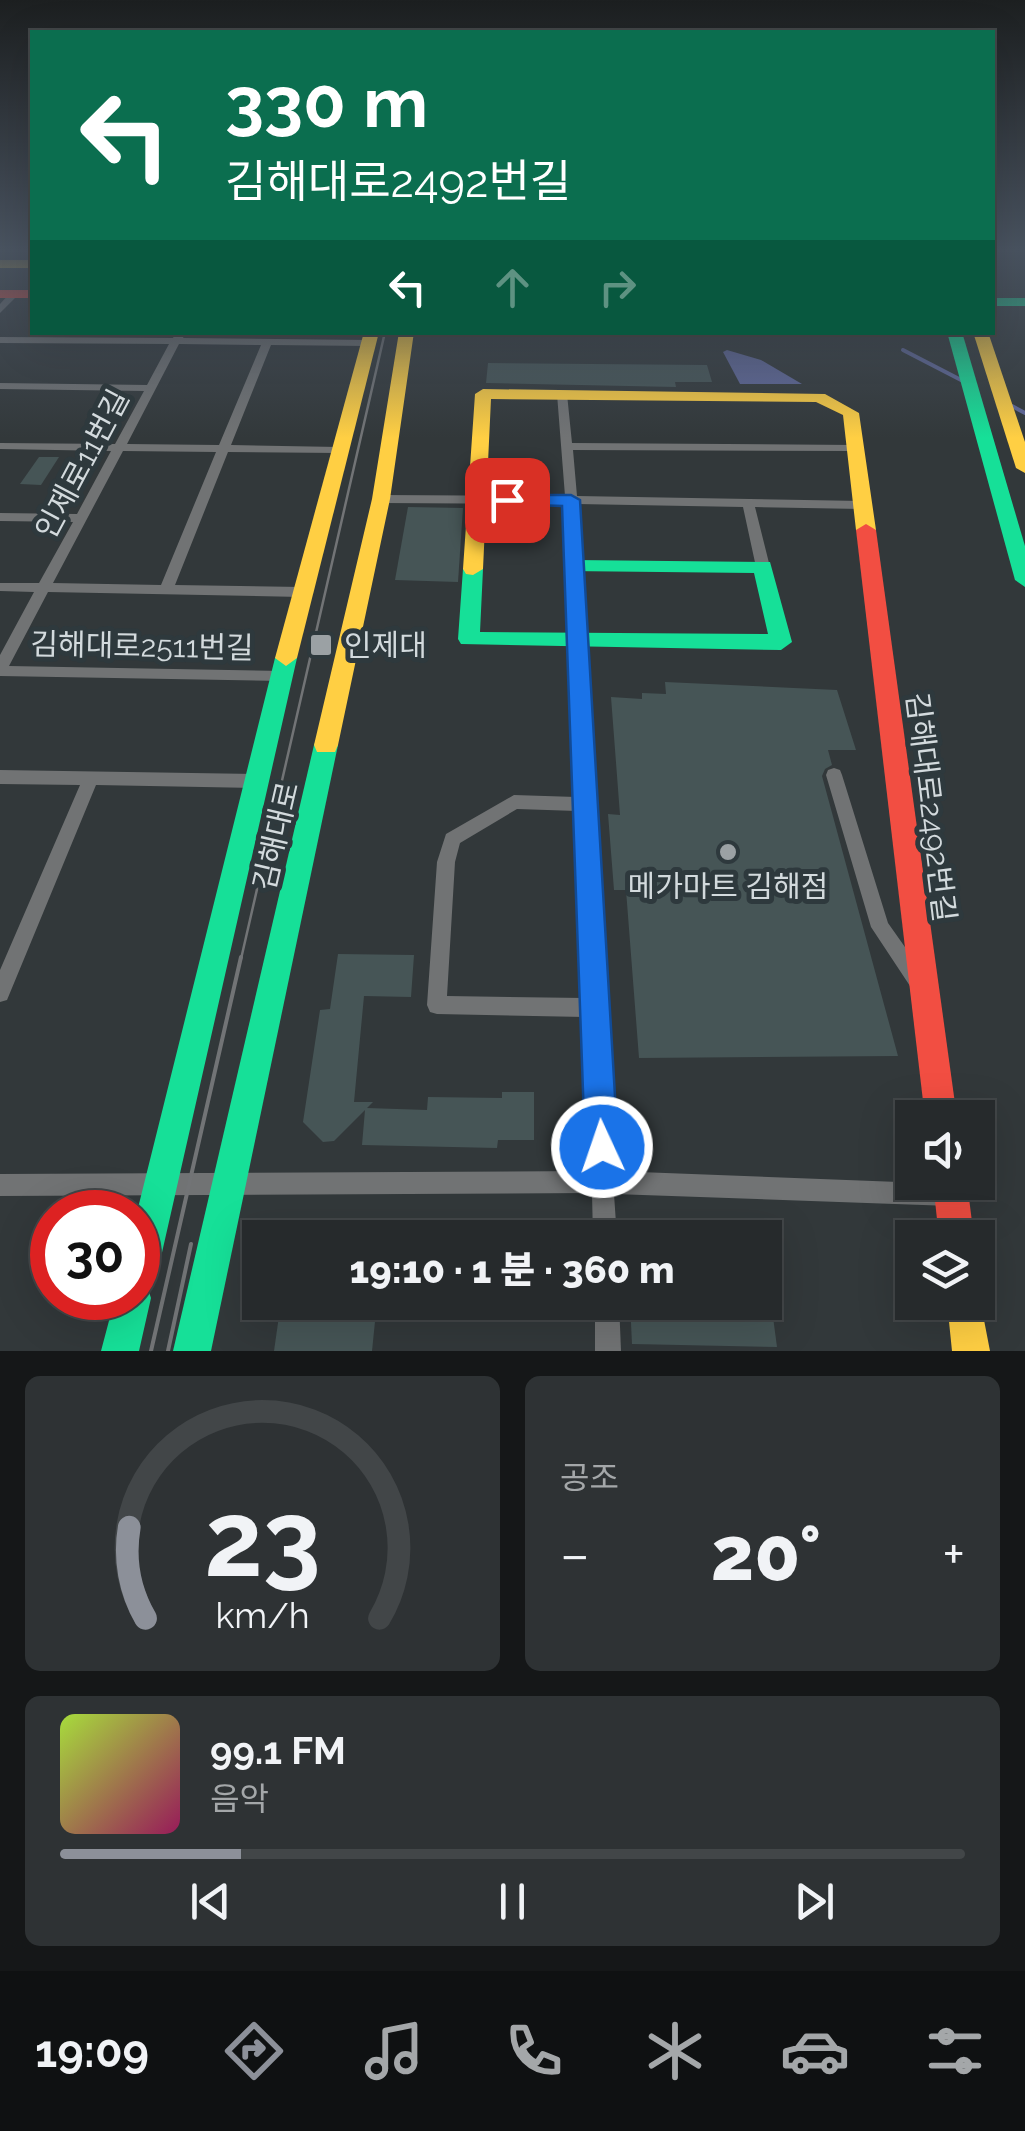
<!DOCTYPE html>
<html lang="ko">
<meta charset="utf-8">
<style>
body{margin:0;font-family:Raleway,"Noto Sans KR",sans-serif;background:#2e3234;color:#f1f3f6;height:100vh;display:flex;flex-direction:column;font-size:38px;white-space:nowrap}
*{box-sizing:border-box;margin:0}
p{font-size:32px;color:#a4a7a9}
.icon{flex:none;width:55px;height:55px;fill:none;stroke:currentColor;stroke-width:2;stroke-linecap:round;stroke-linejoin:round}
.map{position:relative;height:1351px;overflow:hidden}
.drawer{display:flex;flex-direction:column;gap:25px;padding:25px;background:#151718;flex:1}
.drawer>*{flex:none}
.guide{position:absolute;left:30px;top:30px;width:965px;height:305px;border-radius:0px;box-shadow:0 10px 40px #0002,0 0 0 2px #424648;background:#0b6e4f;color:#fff;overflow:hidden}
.controls{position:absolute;left:895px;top:1100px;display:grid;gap:20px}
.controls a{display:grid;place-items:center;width:100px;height:100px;border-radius:0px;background:#262a2c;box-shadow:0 10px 40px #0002,0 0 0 2px #424648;font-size:50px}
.speed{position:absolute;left:30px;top:1190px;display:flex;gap:20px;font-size:50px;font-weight:700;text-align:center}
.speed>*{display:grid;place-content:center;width:130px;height:130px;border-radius:50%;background:#262a2c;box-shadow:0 10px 40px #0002,0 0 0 2px #424648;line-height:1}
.speed .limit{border:15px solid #d22;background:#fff;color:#111}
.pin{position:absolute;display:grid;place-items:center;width:85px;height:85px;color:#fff;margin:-42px;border-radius:20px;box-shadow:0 5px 15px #0006}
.me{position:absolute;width:110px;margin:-55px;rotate:357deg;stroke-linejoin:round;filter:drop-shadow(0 0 8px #0008)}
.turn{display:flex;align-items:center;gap:35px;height:210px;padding:0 30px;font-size:45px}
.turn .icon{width:130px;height:130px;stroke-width:2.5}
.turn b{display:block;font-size:70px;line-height:85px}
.lanes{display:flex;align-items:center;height:95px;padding:0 30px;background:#0003;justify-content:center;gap:50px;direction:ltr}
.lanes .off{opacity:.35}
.big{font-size:75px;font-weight:800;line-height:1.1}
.drawer .widget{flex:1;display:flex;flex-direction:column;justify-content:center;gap:15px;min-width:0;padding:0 35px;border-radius:15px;background:#2e3234}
.drawer .dial{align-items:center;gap:0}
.dial svg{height:260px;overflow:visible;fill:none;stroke:#424648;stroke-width:7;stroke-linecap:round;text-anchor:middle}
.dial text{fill:#f1f3f6;stroke:none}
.song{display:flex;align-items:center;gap:30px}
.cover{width:120px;height:120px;border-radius:15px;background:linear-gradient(135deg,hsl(80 70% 55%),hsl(330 70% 35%))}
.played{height:10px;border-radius:5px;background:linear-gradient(90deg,#8c9099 20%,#424648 20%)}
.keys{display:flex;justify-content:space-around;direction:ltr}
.heat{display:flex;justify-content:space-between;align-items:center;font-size:55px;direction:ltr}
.drawer .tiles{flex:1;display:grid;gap:25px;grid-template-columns:1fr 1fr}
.widget:last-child{grid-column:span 2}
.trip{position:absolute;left:242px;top:1220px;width:540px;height:100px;border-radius:0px;background:#262a2c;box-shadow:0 10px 40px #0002,0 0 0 2px #424648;font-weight:800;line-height:100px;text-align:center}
.menu{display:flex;height:160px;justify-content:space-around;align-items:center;background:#0f1112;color:#a4a7a9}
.menu .icon{width:70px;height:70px}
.menu .active{color:#8c9099}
.menu b{font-size:45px;color:#f1f3f6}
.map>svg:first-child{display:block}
.water{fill:#60689a}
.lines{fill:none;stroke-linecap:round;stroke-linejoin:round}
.stream{stroke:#60689a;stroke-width:4}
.building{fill:#465556}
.street{fill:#717374;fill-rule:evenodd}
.fast{fill:#16e098;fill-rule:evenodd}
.slow{fill:#ffcf43;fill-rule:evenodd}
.jam{fill:#f24e42;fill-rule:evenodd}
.tram-far1{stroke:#727476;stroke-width:2.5}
.tram{stroke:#727476;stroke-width:4}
.route{fill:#1a73e8;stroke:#114b97;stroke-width:2.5}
.poi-dot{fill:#9ba1a4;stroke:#2e393d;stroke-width:4}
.labels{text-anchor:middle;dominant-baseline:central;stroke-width:10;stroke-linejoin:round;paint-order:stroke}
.street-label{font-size:30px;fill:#d3dadd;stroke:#2e393d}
.poi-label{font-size:30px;fill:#d3dadd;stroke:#2e393d;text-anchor:start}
</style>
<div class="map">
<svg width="1025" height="1351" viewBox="0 0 1025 1351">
<rect width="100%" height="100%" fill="#32383a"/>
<polygon class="water" points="727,350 761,360 802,384 740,384 723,352"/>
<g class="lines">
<g class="stream">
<polyline points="903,350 963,381"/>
<polyline points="1012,406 1025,413"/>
</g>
</g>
<g class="building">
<polygon points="488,363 707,365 712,382 675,382 676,387 486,383"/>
<polygon points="39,457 59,457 41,485 20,484"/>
<polygon points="408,507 463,508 458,582 395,580"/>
<polygon points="665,682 837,690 856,750 828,750 832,765 825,769 822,776 898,1056 639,1058 626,890 614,890 608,814 620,815 611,697 642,699 642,693 666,694"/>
<polygon points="338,954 414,955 411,997 364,996 354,1102 373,1102 367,1108 427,1110 428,1097 502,1098 502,1092 534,1092 534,1140 498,1140 497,1148 362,1145 365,1110 334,1141 323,1142 303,1122 320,1010 330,1009"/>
<polygon points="385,1221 384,1238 304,1238 320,1224"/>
<polygon points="281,1302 377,1302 372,1351 274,1351"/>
<polygon points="630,1302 771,1302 777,1347 632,1344"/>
</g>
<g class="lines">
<g class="street">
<polygon points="11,292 19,294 0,313 0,304"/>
<path d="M 176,332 L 186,332 L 183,338 L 369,340 L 374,343 L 369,346 L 271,345 L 231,445 L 339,447 L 345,450 L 339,453 L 228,452 L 175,585 L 302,587 L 309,592 L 302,597 L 48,592 L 9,666 L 283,671 L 291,676 L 283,681 L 0,676 L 0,655 L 34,592 L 0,591 L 0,583 L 39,583 L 73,522 L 0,521 L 0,513 L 77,514 L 111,451 L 0,449 L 0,443 L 115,444 L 144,391 L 0,389 L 0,383 L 147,385 L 169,344 L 0,343 L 0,337 L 173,338 ZM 179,344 L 261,345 L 219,445 L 127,444 ZM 123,451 L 216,452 L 161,585 L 53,583 Z"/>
<path d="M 562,391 L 567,394 L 572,443 L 855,445 L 861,448 L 855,451 L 573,450 L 577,496 L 862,501 L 868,505 L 862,509 L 755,507 L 770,567 L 763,571 L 756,567 L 743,507 L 577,504 L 613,1171 L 951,1184 L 959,1187 L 962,1195 L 959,1203 L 951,1206 L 614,1194 L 617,1238 L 593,1238 L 592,1193 L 0,1196 L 0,1174 L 591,1171 L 585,1017 L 437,1014 L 430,1012 L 427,1005 L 437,862 L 446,834 L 514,795 L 576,797 L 565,504 L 381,503 L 375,499 L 381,495 L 565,496 L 557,394 ZM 517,809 L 577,811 L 584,998 L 447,996 L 455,862 L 460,843 Z"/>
<polygon points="834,768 840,770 842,775 888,923 924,974 927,980 924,986 917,989 910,986 871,927 826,775 828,770"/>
<polygon points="0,770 258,774 264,776 266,781 264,786 258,788 96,785 7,1000 0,1002 0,970 80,785 0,784"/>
<polygon points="595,1302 619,1302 621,1351 595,1351"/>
</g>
<g class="fast">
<rect x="992" y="298" width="33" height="8"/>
<polygon points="947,332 962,332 1025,546 1025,587 1015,580"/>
<polygon points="574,560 770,562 792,642 781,650 461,644 458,639 463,569 473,563 483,569 480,632 768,634 754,573 567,571 564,566 567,561"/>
<polygon points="286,650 297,658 156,1279 149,1292 151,1298 139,1351 101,1351 115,1298 138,1298 137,1212 275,658"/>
<polygon points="326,736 335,738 338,745 211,1351 173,1351 314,745 317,738"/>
</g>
<g class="slow">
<rect x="0" y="260" width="32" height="8"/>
<polygon points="364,332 379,332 297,658 286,666 275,658"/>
<polygon points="399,332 414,332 390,499 338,745 335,752 317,752 314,745 372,499"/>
<polygon points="973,332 988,332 1025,442 1025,473 1016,468"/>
<polygon points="483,389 825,394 859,413 876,530 866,536 856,530 843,415 816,402 491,399 483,569 473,575 466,574 463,569 475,394"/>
<polygon points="978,1289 990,1351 952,1351 947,1302 978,1302"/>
</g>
<g class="jam">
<rect x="0" y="290" width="32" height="8"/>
<polygon points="866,524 876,530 957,1118 925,1118 856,530"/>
<polygon points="933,1182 967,1182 974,1238 939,1238"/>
</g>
<polyline class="tram-far1" points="241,959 385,332"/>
<g class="tram">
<polyline points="151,1351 241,957"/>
<polyline points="168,1351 191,1244"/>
</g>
</g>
<linearGradient id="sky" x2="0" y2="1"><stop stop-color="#1c1f20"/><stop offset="0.57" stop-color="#495360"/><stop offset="1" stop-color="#495360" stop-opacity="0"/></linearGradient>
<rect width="1025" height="438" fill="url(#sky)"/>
<polygon class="route" points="507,495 571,495 580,500 618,1147 614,1159 602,1164 590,1159 585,1147 562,506 501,504 501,496"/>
<g class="poi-dot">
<rect x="309" y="633" width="24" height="24" rx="5"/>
<circle cx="728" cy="852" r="10"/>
</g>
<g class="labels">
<g class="street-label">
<text transform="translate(82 464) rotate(-62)">인제로11번길</text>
<text transform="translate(142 646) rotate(1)">김해대로2511번길</text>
<text transform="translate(931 807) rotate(83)">김해대로2492번길</text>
<text transform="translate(276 836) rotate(-77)">김해대로</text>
</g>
<g class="poi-label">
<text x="344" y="645">인제대</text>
<text x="728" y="886" text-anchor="middle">메가마트 김해점</text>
</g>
</g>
</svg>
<div class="controls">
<a><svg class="icon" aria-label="sound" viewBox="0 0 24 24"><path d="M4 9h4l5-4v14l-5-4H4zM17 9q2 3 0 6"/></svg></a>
<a><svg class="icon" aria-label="layers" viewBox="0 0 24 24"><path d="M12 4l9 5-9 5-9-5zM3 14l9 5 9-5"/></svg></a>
</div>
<div class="speed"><div class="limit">30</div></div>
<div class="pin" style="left:507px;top:500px;background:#d93025"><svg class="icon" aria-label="arrive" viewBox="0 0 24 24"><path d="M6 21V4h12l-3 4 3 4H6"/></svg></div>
<svg class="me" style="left:602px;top:1147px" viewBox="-20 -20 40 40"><circle r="17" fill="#1a73e8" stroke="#fff" stroke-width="3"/><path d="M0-11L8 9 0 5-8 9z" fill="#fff"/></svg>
<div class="trip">19:10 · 1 분 · 360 m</div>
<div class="guide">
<div class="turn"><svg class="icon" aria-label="left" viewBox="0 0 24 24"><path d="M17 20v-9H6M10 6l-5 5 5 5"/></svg><div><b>330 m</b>김해대로2492번길</div></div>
<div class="lanes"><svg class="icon" aria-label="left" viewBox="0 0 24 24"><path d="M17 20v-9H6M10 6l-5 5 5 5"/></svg><svg class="icon off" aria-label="ahead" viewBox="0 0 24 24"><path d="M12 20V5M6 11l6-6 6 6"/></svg><svg class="icon off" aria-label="right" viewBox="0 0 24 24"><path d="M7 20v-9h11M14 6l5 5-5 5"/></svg></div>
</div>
</div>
<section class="drawer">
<div class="tiles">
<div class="widget dial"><svg viewBox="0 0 100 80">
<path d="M14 69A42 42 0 1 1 86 69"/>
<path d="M14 69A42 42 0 0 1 9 41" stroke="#8c9099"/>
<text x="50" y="56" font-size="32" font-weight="700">23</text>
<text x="50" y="72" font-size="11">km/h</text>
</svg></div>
<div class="widget"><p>공조</p>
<div class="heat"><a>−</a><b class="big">20°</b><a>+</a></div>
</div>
<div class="widget">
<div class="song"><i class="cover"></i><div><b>99.1 FM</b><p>음악</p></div></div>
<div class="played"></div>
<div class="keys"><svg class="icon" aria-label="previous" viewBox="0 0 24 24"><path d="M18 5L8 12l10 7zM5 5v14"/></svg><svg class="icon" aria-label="pause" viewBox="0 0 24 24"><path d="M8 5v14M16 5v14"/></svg><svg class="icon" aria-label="next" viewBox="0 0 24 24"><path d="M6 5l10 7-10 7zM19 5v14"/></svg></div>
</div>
</div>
</section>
<nav class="menu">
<b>19:09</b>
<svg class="icon active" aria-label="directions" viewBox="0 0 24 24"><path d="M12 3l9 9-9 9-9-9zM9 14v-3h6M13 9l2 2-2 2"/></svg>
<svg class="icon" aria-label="music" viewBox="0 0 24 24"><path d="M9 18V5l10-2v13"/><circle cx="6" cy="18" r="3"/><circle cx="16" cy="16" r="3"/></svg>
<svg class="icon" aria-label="phone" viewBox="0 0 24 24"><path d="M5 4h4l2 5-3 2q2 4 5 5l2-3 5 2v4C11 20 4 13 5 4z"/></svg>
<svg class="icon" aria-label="climate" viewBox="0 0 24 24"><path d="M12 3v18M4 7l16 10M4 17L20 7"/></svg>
<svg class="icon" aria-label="car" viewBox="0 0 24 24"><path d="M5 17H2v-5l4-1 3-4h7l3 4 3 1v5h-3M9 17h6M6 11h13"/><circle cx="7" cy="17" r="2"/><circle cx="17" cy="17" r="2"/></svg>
<svg class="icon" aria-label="filters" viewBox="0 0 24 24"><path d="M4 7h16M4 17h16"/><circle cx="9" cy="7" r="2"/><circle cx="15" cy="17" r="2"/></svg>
</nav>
